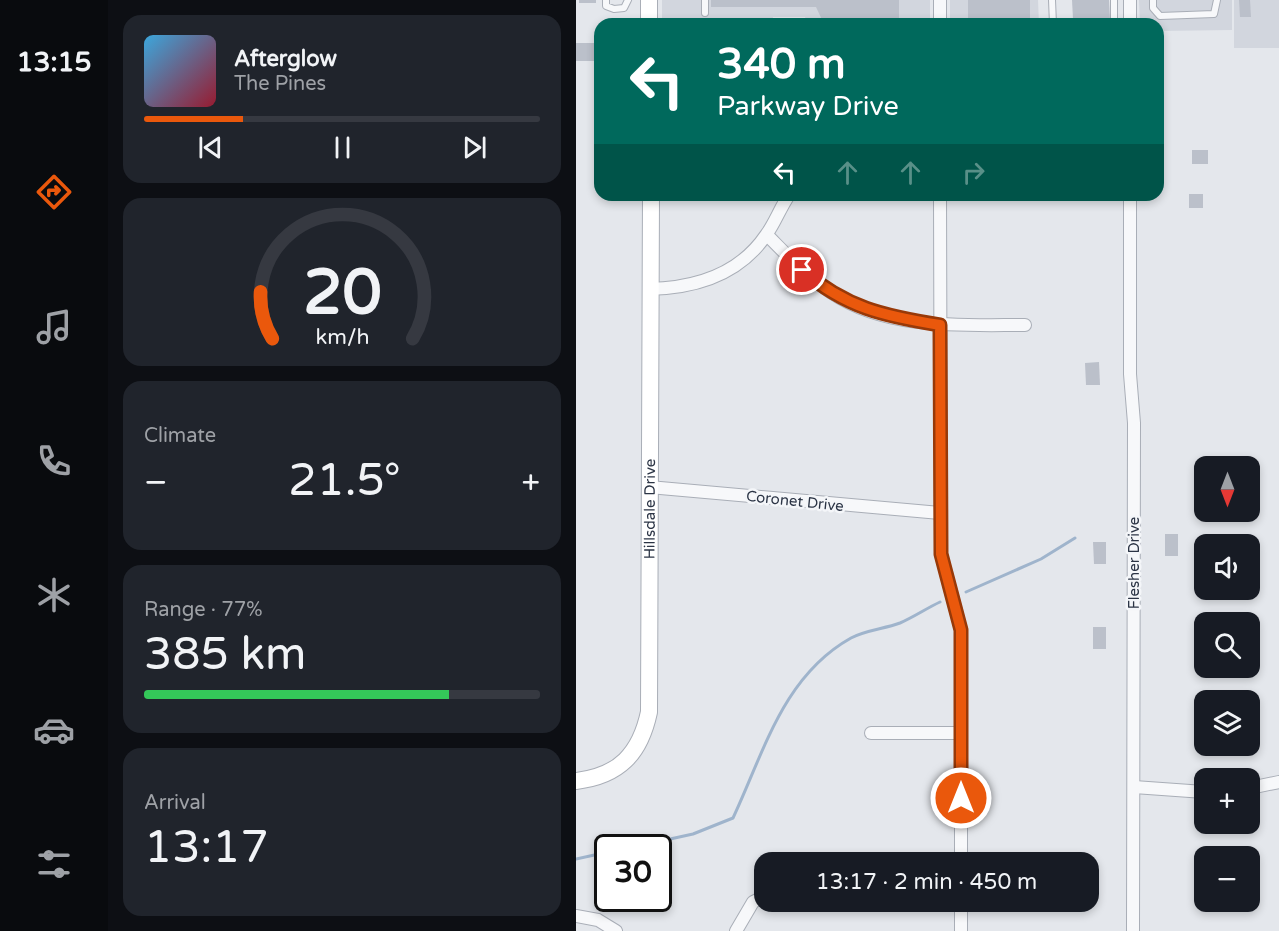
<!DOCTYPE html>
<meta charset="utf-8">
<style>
body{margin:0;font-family:"Varela Round",sans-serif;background:#20242c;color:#f1f3f6;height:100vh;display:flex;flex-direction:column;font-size:22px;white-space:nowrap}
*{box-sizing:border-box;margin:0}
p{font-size:20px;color:#9ea1a6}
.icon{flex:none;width:33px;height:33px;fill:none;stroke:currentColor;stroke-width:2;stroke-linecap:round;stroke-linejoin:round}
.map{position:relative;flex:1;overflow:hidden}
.panel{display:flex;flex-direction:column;gap:15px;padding:15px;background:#0d0f14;width:468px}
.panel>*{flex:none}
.hud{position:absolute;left:18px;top:18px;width:570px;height:183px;border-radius:18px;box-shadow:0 3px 9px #0003;background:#00695c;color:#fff;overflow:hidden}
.needle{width:39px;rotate:180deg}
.fabs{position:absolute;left:618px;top:456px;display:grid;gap:12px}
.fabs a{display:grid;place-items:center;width:66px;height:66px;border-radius:12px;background:#171b24;box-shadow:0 3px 9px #0003;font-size:30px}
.speed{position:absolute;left:18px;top:834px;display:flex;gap:12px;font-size:30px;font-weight:700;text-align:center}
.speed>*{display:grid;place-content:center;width:78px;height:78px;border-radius:50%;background:#171b24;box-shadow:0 3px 9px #0003;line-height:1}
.speed .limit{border:3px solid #111;border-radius:9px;background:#fff;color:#111}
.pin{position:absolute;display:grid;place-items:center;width:51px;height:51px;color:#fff;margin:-26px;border:3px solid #fff;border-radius:50%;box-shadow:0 2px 6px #0007}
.me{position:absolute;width:66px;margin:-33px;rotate:0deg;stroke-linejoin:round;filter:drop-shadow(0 0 4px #0008)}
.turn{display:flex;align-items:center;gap:21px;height:126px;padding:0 24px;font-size:27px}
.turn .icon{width:78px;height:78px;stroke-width:2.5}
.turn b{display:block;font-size:42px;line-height:51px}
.lanes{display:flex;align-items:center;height:57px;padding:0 24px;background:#0003;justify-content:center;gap:30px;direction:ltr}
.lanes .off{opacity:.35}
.big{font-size:45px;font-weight:600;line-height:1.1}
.panel .tile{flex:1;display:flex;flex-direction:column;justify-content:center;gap:9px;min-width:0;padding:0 21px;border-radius:18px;background:#20242c}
.panel .dial{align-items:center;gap:0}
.dial svg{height:156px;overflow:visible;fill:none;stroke:#363941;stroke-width:7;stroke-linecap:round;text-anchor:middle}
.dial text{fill:#f1f3f6;stroke:none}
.song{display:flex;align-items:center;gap:18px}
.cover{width:72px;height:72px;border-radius:9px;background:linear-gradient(135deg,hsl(200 70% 55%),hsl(350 70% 35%))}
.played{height:6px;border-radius:3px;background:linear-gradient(90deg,#ea580c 25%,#363941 25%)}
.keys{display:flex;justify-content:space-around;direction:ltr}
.heat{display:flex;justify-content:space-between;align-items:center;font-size:33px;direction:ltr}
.charge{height:9px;border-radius:4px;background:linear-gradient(90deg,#34c759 77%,#363941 0)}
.trip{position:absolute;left:178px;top:852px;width:345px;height:60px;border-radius:18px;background:#171b24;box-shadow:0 3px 9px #0003;font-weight:600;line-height:60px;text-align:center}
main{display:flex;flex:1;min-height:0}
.tab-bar{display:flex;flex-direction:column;width:108px;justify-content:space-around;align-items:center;background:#090b0e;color:#9ea1a6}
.tab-bar .icon{width:42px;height:42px}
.tab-bar .current{color:#ea580c}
.tab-bar b{font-size:27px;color:#f1f3f6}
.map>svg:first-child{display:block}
.built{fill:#d2d6de}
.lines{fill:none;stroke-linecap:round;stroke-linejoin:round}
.stream{stroke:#9fb4cc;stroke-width:3}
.building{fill:#bbc0ca}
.lane-casing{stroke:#a9aeb7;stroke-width:8}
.street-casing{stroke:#a9aeb7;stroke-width:14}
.secondary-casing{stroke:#a9aeb7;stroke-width:18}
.lane{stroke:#f7f8fa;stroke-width:6}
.street{stroke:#f7f8fa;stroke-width:12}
.secondary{stroke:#fff;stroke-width:16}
.route-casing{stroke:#983908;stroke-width:15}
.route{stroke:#ea580c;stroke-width:10}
.labels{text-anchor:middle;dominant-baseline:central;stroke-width:5;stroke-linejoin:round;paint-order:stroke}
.street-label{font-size:15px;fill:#2b3445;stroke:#f4f6f9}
</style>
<main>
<nav class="tab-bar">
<b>13:15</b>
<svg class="icon current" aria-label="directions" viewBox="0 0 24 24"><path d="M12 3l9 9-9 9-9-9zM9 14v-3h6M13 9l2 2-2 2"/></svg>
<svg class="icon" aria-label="music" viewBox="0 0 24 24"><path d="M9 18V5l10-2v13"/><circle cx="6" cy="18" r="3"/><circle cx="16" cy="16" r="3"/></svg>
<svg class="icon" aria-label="phone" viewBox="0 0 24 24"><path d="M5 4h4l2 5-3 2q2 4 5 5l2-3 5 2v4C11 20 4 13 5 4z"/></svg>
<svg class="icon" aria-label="climate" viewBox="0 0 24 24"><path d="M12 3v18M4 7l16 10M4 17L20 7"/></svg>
<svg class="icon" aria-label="car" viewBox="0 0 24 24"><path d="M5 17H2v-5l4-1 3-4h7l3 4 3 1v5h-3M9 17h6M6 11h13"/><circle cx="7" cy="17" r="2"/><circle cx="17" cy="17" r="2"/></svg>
<svg class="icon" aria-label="filters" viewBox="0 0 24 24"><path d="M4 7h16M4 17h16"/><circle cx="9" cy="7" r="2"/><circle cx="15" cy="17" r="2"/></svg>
</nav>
<section class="panel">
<div class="tile">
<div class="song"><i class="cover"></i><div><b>Afterglow</b><p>The Pines</p></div></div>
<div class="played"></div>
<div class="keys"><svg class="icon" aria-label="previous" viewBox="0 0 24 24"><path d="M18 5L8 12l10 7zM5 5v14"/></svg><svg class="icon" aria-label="pause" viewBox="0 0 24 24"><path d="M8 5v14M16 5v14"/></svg><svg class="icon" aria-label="next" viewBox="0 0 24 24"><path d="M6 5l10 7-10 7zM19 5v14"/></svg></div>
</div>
<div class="tile dial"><svg viewBox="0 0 100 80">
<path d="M14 69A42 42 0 1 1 86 69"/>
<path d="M14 69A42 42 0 0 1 8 45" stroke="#ea580c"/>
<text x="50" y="56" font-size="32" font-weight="700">20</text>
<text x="50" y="72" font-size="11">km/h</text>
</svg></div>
<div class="tile"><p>Climate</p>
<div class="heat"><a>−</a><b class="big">21.5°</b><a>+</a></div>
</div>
<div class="tile"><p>Range · 77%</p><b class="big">385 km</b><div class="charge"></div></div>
<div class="tile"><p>Arrival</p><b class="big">13:17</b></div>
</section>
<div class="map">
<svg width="703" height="931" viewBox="0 0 703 931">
<rect width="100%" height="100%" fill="#e4e7ec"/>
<g class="built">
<polygon points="86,0 354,0 354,24 232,24 229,17 197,17 196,24 86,24"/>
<polygon points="374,0 462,0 463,24 374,24"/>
<polygon points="563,0 656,0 656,30 582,31 582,24 564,24"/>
<rect x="658" y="0" width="45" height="48"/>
</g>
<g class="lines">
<g class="stream">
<polyline points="390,592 465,559 499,538"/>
<path d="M 53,848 L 117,834 L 157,818 C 188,752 207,676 275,638 C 290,630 308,629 324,623 C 338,617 351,608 364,602"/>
<polyline points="0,859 32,852"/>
</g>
</g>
<g class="building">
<rect x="3" y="0" width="17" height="3"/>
<polygon points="135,0 323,0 323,24 248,24 240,7 135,7"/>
<rect x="392" y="0" width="62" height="22"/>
<polygon points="496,0 533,0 534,19 497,19"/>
<polygon points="663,0 674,0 675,17 664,17"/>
<rect x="0" y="43" width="24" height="18"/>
<rect x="616" y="150" width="16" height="14"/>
<rect x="613" y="194" width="14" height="14"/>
<polygon points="523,362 524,385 510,385 509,363"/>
<rect x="589" y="534" width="13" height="22"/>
<polygon points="517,542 530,542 530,564 518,564"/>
<rect x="517" y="627" width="13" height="22"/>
</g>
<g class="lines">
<defs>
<g id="lane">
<polyline points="30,0 30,6 38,9 48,8 52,0"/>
<polyline points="129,0 129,13"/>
<polyline points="476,0 477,24"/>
<polyline points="538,0 538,23 554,22"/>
<polyline points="577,0 577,8 584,16 638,14 641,0"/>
</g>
<g id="street">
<polyline points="364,0 364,24"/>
<polyline points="554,0 554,24"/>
<polyline points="364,195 365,554 385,630 385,862"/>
<polyline points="554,195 554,374 558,423 557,931"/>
<path d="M 191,235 C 211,255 231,277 256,293 C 311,330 385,325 449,325"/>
<path d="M 73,289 C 119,288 163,275 190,235 C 199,223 204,208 213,195"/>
<polyline points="73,487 364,513"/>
<polyline points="295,733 385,733"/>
<polyline points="558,787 628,792"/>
<polyline points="674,788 703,782"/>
<polyline points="385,902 385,931"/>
<polyline points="0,916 22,920 40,931"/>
<polyline points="160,931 177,902 189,896"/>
</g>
<g id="secondary">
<polyline points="73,24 73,0"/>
<path id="s1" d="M 0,781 C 43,776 64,754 73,712 L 75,195"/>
</g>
</defs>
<use href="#lane" class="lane-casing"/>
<use href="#street" class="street-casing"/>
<use href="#secondary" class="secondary-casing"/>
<use href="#lane" class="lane"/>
<use href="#street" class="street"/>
<use href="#secondary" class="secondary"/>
</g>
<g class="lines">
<defs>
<path id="route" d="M 226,270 C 270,308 308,316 364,325 L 365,554 L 385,630 L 385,798"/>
</defs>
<use href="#route" class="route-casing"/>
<use href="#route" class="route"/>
</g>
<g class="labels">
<g class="street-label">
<text transform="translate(219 501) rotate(6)">Coronet Drive</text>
<text stroke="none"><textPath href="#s1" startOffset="312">Hillsdale Drive</textPath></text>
<text transform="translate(558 563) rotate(-90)">Flesher Drive</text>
</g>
</g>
</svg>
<div class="fabs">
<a><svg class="needle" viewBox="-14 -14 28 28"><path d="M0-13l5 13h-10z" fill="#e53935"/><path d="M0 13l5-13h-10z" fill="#9ea1a6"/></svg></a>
<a><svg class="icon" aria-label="sound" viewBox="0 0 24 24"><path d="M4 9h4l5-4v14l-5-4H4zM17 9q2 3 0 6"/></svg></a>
<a><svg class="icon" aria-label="search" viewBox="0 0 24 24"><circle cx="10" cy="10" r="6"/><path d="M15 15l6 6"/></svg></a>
<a><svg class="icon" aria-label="layers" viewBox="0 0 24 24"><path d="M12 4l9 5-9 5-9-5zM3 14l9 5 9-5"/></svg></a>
<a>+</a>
<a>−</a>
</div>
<div class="speed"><div class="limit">30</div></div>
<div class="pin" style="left:226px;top:270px;background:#d93025"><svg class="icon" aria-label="arrive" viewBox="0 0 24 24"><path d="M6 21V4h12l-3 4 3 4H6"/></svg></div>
<svg class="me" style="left:385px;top:798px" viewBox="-20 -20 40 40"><circle r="17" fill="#ea580c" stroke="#fff" stroke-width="3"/><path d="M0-11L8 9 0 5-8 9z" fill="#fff"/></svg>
<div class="trip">13:17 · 2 min · 450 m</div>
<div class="hud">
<div class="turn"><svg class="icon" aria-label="left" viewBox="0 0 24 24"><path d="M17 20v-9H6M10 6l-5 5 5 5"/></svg><div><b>340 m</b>Parkway Drive</div></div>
<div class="lanes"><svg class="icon" aria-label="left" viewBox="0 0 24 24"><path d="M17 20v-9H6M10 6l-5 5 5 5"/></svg><svg class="icon off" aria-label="ahead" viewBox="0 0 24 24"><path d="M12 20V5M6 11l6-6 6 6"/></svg><svg class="icon off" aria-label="ahead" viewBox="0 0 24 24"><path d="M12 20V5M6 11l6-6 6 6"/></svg><svg class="icon off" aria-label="right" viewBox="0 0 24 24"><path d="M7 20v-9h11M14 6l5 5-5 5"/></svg></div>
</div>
</div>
</main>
